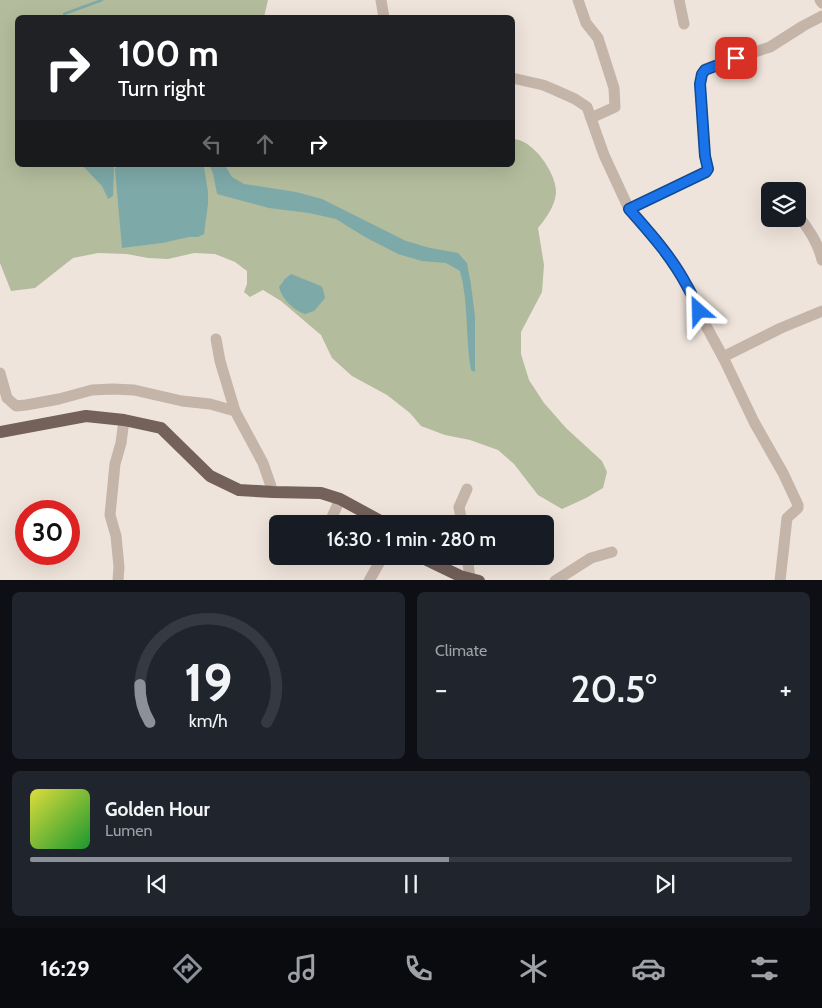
<!DOCTYPE html>
<meta charset="utf-8">
<style>
body{margin:0;font-family:Cabin,sans-serif;background:#20242c;color:#f1f3f6;height:100vh;display:flex;flex-direction:column;font-size:19px;white-space:nowrap}
*{box-sizing:border-box;margin:0}
p{font-size:16px;color:#9ea1a6}
.icon{flex:none;width:28px;height:28px;fill:none;stroke:currentColor;stroke-width:2;stroke-linecap:round;stroke-linejoin:round}
.map{position:relative;height:580px;overflow:hidden}
.sheet{display:flex;flex-direction:column;gap:12px;padding:12px;background:#0d0f14;flex:1}
.sheet>*{flex:none}
.top-card{position:absolute;left:15px;top:15px;width:500px;height:152px;border-radius:8px;box-shadow:0 5px 20px #0002;background:#202124;color:#fff;overflow:hidden}
.controls{position:absolute;left:761px;top:182px;display:grid;gap:10px}
.controls a{display:grid;place-items:center;width:45px;height:45px;border-radius:8px;background:#171b24;box-shadow:0 5px 20px #0002;font-size:25px}
.speed{position:absolute;left:15px;top:500px;display:flex;gap:10px;font-size:25px;font-weight:700;text-align:center}
.speed>*{display:grid;place-content:center;width:65px;height:65px;border-radius:50%;background:#171b24;box-shadow:0 5px 20px #0002;line-height:1}
.speed .limit{border:8px solid #d22;background:#fff;color:#111}
.pin{position:absolute;display:grid;place-items:center;width:42px;height:42px;color:#fff;margin:-21px;border-radius:10px;box-shadow:0 2px 8px #0006}
.me{position:absolute;width:55px;margin:-28px;rotate:335deg;stroke-linejoin:round;filter:drop-shadow(0 0 4px #0008)}
.turn{display:flex;align-items:center;gap:18px;height:105px;padding:0 20px;font-size:22px}
.turn .icon{width:65px;height:65px;stroke-width:2.5}
.turn b{display:block;font-size:35px;line-height:42px}
.lanes{display:flex;align-items:center;height:48px;padding:0 20px;background:#0003;justify-content:center;gap:25px;direction:ltr}
.lanes .off{opacity:.35}
.big{font-size:38px;font-weight:600;line-height:1.1}
.sheet .widget{flex:1;display:flex;flex-direction:column;justify-content:center;gap:8px;min-width:0;padding:0 18px;border-radius:8px;background:#20242c}
.sheet .dial{align-items:center;gap:0}
.dial svg{height:130px;overflow:visible;fill:none;stroke:#363941;stroke-width:7;stroke-linecap:round;text-anchor:middle}
.dial text{fill:#f1f3f6;stroke:none}
.song{display:flex;align-items:center;gap:15px}
.cover{width:60px;height:60px;border-radius:8px;background:linear-gradient(135deg,hsl(60 70% 55%),hsl(130 70% 35%))}
.played{height:5px;border-radius:2px;background:linear-gradient(90deg,#8c9099 55%,#363941 55%)}
.keys{display:flex;justify-content:space-around;direction:ltr}
.heat{display:flex;justify-content:space-between;align-items:center;font-size:28px;direction:ltr}
.sheet .tiles{flex:1;display:grid;gap:12px;grid-template-columns:1fr 1fr}
.widget:last-child{grid-column:span 2}
.trip{position:absolute;left:269px;top:515px;width:285px;height:50px;border-radius:8px;background:#171b24;box-shadow:0 5px 20px #0002;font-weight:600;line-height:50px;text-align:center}
.tab-bar{display:flex;height:80px;justify-content:space-around;align-items:center;background:#090b0e;color:#9ea1a6}
.tab-bar .icon{width:35px;height:35px}
.tab-bar .active{color:#8c9099}
.tab-bar b{font-size:22px;color:#f1f3f6}
.map>svg:first-child{display:block}
.green{fill:#b3bc9c}
.water{fill:#7da9a8}
.lines{fill:none;stroke-linecap:round;stroke-linejoin:round}
.stream{stroke:#7da9a8;stroke-width:2.5}
.minor{stroke:#c5b4a8;stroke-width:11}
.major{stroke:#73615a;stroke-width:12}
.route-casing{stroke:#114b97;stroke-width:12}
.route{stroke:#1a73e8;stroke-width:9}
</style>
<div class="map">
<svg width="822" height="581" viewBox="0 0 822 581">
<rect width="100%" height="100%" fill="#efe4db"/>
<path class="green" d="M 0,0 L 268,0 L 264,17 L 18,18 L 18,165 L 512,165 L 513,139 C 533,139 557,174 556,193 C 555,206 546,218 538,228 L 544,265 L 542,292 L 521,332 L 521,354 L 529,380 L 544,403 L 566,428 L 602,461 L 607,472 L 603,488 L 586,498 L 562,509 L 538,495 L 514,464 L 498,450 L 470,440 L 445,435 L 421,426 L 410,413 L 387,395 L 352,376 L 332,358 L 321,335 L 281,301 L 263,290 L 250,297 L 244,292 L 247,284 L 247,271 L 235,262 L 215,254 L 194,253 L 168,259 L 148,258 L 127,254 L 98,253 L 73,258 L 35,288 L 11,291 L 0,263 Z"/>
<g class="water">
<polygon points="82,165 114,165 113,196 108,199 102,186"/>
<polygon points="117,165 202,165 204,167 208,192 208,204 204,234 198,237 189,237 162,243 122,248 115,169"/>
<path d="M 209,165 L 225,165 L 232,177 L 244,184 L 296,192 L 322,199 L 406,241 L 430,248 L 458,253 L 467,263 L 471,285 L 475,317 L 475,372 L 471,370 C 465,337 469,303 460,271 L 446,263 L 422,261 L 398,254 L 365,237 L 336,219 L 309,213 L 269,208 L 217,194 L 213,173 Z"/>
<path d="M 291,274 L 321,286 L 323,289 L 325,298 L 314,311 L 305,314 C 293,310 282,299 279,287 L 285,279 Z"/>
</g>
<g class="lines">
<polyline class="stream" points="64,14 102,0"/>
<g class="minor">
<polyline points="381,0 384,18"/>
<polyline points="578,0 586,23 598,38 614,88 615,107 591,118"/>
<polyline points="679,0 684,24"/>
<polyline points="820,0 822,3"/>
<polyline points="512,78 543,85 555,90 575,99 587,107 604,155 629,209 658,242 687,285 705,324 723,357 754,422 783,473 798,505 798,508 787,518 780,581"/>
<polyline points="629,209 706,172 708,169 705,156 700,84 702,74 705,69 736,58 770,47 803,26 822,16"/>
<path d="M 798,215 C 808,229 818,242 822,260"/>
<polyline points="216,339 220,361 235,411"/>
<polyline points="723,357 781,328 822,311"/>
<polyline points="0,373 7,398 16,406 26,405 59,399 92,390 113,389 134,390 182,401 210,404 235,411 263,463 273,492"/>
<polyline points="329,524 340,499"/>
<polyline points="462,524 459,507 467,489"/>
<polyline points="467,556 470,578"/>
<polyline points="314,558 315,556"/>
<polyline points="118,581 119,567 116,536 110,515 115,464 121,443 124,420"/>
<polyline points="369,581 383,556"/>
<polyline points="555,581 591,558 612,552"/>
</g>
<g class="major">
<polyline points="0,432 86,416 124,420 161,428 210,476 239,490 273,492 321,493 340,499 386,524"/>
<polyline points="423,556 427,560 460,576 479,581"/>
</g>
</g>
<g class="lines">
<defs>
<path id="route" d="M 699,311 C 695,303 692,294 687,286 C 672,257 650,233 629,209 L 706,172 L 708,169 L 705,156 L 700,84 L 702,74 L 705,70 L 736,58"/>
</defs>
<use href="#route" class="route-casing"/>
<use href="#route" class="route"/>
</g>
</svg>
<div class="controls">
<a><svg class="icon" aria-label="layers" viewBox="0 0 24 24"><path d="M12 4l9 5-9 5-9-5zM3 14l9 5 9-5"/></svg></a>
</div>
<div class="speed"><div class="limit">30</div></div>
<div class="pin" style="left:736px;top:58px;background:#d93025"><svg class="icon" aria-label="arrive" viewBox="0 0 24 24"><path d="M6 21V4h12l-3 4 3 4H6"/></svg></div>
<svg class="me" style="left:699px;top:311px" viewBox="-20 -20 40 40"><path d="M0-17L14 15 0 8-14 15z" fill="#1a73e8" stroke="#fff" stroke-width="4"/></svg>
<div class="trip">16:30 · 1 min · 280 m</div>
<div class="top-card">
<div class="turn"><svg class="icon" aria-label="right" viewBox="0 0 24 24"><path d="M7 20v-9h11M14 6l5 5-5 5"/></svg><div><b>100 m</b>Turn right</div></div>
<div class="lanes"><svg class="icon off" aria-label="left" viewBox="0 0 24 24"><path d="M17 20v-9H6M10 6l-5 5 5 5"/></svg><svg class="icon off" aria-label="ahead" viewBox="0 0 24 24"><path d="M12 20V5M6 11l6-6 6 6"/></svg><svg class="icon" aria-label="right" viewBox="0 0 24 24"><path d="M7 20v-9h11M14 6l5 5-5 5"/></svg></div>
</div>
</div>
<section class="sheet">
<div class="tiles">
<div class="widget dial"><svg viewBox="0 0 100 80">
<path d="M14 69A42 42 0 1 1 86 69"/>
<path d="M14 69A42 42 0 0 1 8 46" stroke="#8c9099"/>
<text x="50" y="56" font-size="32" font-weight="700">19</text>
<text x="50" y="72" font-size="11">km/h</text>
</svg></div>
<div class="widget"><p>Climate</p>
<div class="heat"><a>−</a><b class="big">20.5°</b><a>+</a></div>
</div>
<div class="widget">
<div class="song"><i class="cover"></i><div><b>Golden Hour</b><p>Lumen</p></div></div>
<div class="played"></div>
<div class="keys"><svg class="icon" aria-label="previous" viewBox="0 0 24 24"><path d="M18 5L8 12l10 7zM5 5v14"/></svg><svg class="icon" aria-label="pause" viewBox="0 0 24 24"><path d="M8 5v14M16 5v14"/></svg><svg class="icon" aria-label="next" viewBox="0 0 24 24"><path d="M6 5l10 7-10 7zM19 5v14"/></svg></div>
</div>
</div>
</section>
<nav class="tab-bar">
<b>16:29</b>
<svg class="icon active" aria-label="directions" viewBox="0 0 24 24"><path d="M12 3l9 9-9 9-9-9zM9 14v-3h6M13 9l2 2-2 2"/></svg>
<svg class="icon" aria-label="music" viewBox="0 0 24 24"><path d="M9 18V5l10-2v13"/><circle cx="6" cy="18" r="3"/><circle cx="16" cy="16" r="3"/></svg>
<svg class="icon" aria-label="phone" viewBox="0 0 24 24"><path d="M5 4h4l2 5-3 2q2 4 5 5l2-3 5 2v4C11 20 4 13 5 4z"/></svg>
<svg class="icon" aria-label="climate" viewBox="0 0 24 24"><path d="M12 3v18M4 7l16 10M4 17L20 7"/></svg>
<svg class="icon" aria-label="car" viewBox="0 0 24 24"><path d="M5 17H2v-5l4-1 3-4h7l3 4 3 1v5h-3M9 17h6M6 11h13"/><circle cx="7" cy="17" r="2"/><circle cx="17" cy="17" r="2"/></svg>
<svg class="icon" aria-label="filters" viewBox="0 0 24 24"><path d="M4 7h16M4 17h16"/><circle cx="9" cy="7" r="2"/><circle cx="15" cy="17" r="2"/></svg>
</nav>
